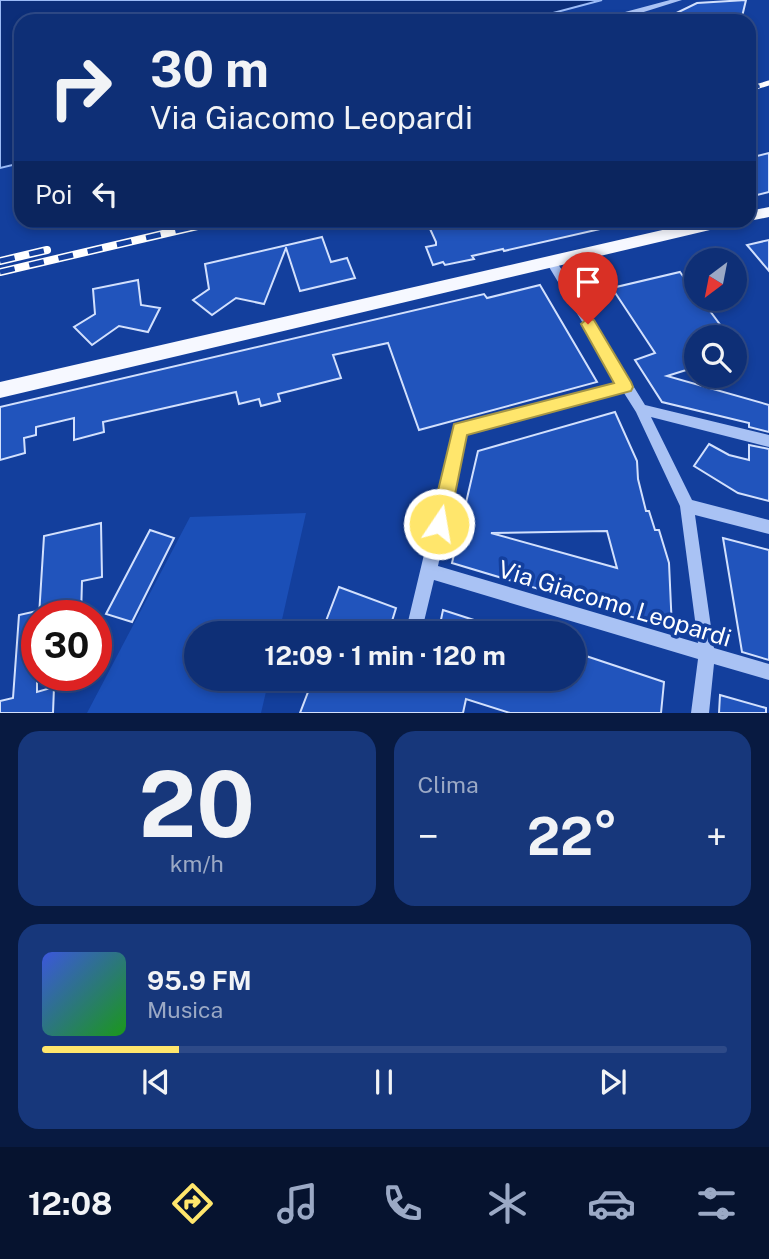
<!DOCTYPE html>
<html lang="it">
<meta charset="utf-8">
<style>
body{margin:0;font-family:"Public Sans",sans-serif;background:#17377b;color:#f1f3f6;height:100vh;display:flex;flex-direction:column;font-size:26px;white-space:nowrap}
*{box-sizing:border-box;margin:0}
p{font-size:23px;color:#9ba9c5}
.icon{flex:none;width:38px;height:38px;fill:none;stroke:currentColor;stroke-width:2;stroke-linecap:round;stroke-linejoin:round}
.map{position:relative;height:713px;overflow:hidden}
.details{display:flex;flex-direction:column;gap:18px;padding:18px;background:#081a41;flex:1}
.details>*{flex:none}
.banner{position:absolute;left:14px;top:14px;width:742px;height:214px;border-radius:21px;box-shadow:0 4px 10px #0003,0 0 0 2px #2e4a88;background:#0e2f76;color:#f1f3f6;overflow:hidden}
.needle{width:46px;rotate:212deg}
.tools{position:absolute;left:684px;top:248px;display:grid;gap:14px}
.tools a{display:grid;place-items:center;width:63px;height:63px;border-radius:50%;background:#0e2f76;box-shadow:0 4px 10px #0003,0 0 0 2px #2e4a88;font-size:35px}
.speed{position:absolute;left:21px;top:600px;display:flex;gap:14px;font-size:35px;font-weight:700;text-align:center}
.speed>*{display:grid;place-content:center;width:91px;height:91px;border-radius:50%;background:#0e2f76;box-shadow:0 4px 10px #0003,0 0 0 2px #2e4a88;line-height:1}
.speed .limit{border:10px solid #d22;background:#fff;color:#111}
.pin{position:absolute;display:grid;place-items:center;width:60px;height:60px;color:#fff;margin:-72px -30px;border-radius:50% 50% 50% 0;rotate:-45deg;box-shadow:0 0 7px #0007}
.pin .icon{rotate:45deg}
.me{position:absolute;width:77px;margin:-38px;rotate:12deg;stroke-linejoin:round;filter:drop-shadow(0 0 5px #0008)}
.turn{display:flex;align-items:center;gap:24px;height:147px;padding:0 21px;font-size:32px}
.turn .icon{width:91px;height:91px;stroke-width:2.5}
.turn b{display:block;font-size:49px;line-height:60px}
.then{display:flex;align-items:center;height:66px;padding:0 21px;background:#0003;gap:14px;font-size:26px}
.big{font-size:52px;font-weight:700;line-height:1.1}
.details .widget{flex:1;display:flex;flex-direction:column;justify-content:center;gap:10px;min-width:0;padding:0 24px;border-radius:21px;background:#17377b}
.details .dial{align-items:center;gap:0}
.dial b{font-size:91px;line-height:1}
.song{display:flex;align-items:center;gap:21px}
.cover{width:84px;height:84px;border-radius:10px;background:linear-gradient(135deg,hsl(230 70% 55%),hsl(120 70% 35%))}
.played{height:7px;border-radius:4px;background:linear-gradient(90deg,#ffe66c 20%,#2e4a88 20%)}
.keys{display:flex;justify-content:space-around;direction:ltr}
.heat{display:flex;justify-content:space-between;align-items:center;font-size:38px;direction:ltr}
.details .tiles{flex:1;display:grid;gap:18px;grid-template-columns:1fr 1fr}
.widget:last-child{grid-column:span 2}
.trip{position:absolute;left:184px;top:621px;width:402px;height:70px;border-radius:35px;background:#0e2f76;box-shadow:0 4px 10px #0003,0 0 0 2px #2e4a88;font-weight:700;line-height:70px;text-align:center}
.tabs{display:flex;height:112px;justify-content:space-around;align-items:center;background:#06132f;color:#9ba9c5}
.tabs .icon{width:49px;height:49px}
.tabs .active{color:#ffe66c}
.tabs b{font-size:32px;color:#f1f3f6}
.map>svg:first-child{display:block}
.green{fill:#1b4fb7}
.water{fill:#0c2e79;stroke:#9bbbf7;stroke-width:2}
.building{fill:#2154bc;stroke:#d2e0fd;stroke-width:2;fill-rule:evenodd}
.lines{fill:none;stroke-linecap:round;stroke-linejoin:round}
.minor{fill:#a9c2f4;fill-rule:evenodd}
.major{fill:#f6f8ff;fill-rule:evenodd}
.rail-far1-casing{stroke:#fff;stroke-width:5}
.rail-casing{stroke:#fff;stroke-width:8}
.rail-far1{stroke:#133f9d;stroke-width:3.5;stroke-dasharray:11;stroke-linecap:butt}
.rail{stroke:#133f9d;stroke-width:5;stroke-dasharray:15;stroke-linecap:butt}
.route{fill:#ffe66c;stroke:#a69646;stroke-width:2}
.labels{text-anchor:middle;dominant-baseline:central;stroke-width:7;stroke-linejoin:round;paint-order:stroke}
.near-street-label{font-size:24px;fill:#fff;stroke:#133f9d}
</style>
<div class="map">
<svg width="769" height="713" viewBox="0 0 769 713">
<rect width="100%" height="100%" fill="#133f9d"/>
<polygon class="green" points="306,513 279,633 196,634 196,679 269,679 261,713 87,713 190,517"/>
<polygon class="water" points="0,0 602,0 523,21 21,21 21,163 0,168"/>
<g class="building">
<polygon points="746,0 741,21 660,21 697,3"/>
<polygon points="769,153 769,192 749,197 749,158"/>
<polygon points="426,220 608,220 609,227 504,251 503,249 472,256 474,259 445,265 443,262 433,265 426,247 436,245 436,242"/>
<polygon points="322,237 331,262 347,258 355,278 300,291 286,248 264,304 236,298 212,315 193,300 209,289 205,264"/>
<polygon points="769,240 769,271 747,245"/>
<polygon points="680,272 696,294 696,299 701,299 730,338 696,338 696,367 667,376 769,405 769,432 749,427 749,423 662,402 635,360 655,353 612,288"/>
<polygon points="138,280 141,305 160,308 148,332 119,326 92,345 74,327 95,314 93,289"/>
<polygon points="540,285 597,382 419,430 388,343 333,355 341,378 278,394 280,401 261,406 259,399 239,404 236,392 103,422 104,432 74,440 74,418 36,427 36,435 24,438 25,453 0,460 0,407 484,294 487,298"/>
<path d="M 615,412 L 637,461 L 638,479 L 646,511 L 649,511 L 655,530 L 659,530 L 669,563 L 672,629 L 452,563 L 478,451 ZM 607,531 L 617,568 L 491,533 Z"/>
<polygon points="709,444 729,455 749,460 749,445 769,449 769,501 738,493 694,466"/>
<polygon points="101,523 102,577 82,581 81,616 39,616 44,536"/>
<polygon points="150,530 174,538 132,622 106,614"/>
<polygon points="723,538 769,550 769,660 742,652"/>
<polygon points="339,587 396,608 388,634 321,634"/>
<polygon points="443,610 505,630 505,634 438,634"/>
<polygon points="37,611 37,692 54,687 53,713 0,713 0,701 13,698 19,615"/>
<polygon points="574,652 664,682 661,713 510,713 466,699 463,713 300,713 313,679 574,679"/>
<polygon points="720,695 766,708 766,713 719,713"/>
</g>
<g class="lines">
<g class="minor">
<polygon points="670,0 682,0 631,16 625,21 616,21 625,12"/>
<path d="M 551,258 L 555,259 L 645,405 L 769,435 L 769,447 L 651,417 L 692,500 L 769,520 L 769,534 L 695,515 L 714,648 L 769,664 L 769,680 L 714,664 L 709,713 L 691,713 L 698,659 L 434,580 L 421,634 L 405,634 L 455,425 L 619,383 L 546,262 ZM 624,393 L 636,412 L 680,506 L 698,643 L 438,566 L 466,433 Z"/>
</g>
<g class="major">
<polygon points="769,207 769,217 749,221 747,220 749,211"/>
<polygon points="706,220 738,220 731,225 0,398 0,382"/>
</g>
<defs>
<polyline id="rail-far1" points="749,89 769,83"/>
<g id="rail">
<polyline points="0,261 47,250"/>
<polyline points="0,272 223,220"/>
</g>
</defs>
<use href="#rail-far1" class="rail-far1-casing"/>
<use href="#rail" class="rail-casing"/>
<use href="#rail-far1" class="rail-far1"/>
<use href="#rail" class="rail"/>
</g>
<polygon class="route" points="588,318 594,320 631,382 633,387 631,391 467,435 449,524 446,530 439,533 433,530 430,524 454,424 614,383 581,324"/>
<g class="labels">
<g class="near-street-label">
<text transform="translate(615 603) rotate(17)">Via Giacomo Leopardi</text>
</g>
</g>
</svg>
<div class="tools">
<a><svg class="needle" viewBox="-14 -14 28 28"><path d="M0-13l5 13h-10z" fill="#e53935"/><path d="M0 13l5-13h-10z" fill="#9ba9c5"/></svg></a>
<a><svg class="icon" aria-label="search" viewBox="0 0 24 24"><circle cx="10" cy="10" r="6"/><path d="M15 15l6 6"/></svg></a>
</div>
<div class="speed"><div class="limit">30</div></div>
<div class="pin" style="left:588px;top:324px;background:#d93025"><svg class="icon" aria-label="arrive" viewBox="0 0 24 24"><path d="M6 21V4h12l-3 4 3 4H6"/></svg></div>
<svg class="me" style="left:439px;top:524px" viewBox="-20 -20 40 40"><circle r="17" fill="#ffe66c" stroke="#fff" stroke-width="3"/><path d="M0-11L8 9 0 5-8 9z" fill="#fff"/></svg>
<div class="trip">12:09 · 1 min · 120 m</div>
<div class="banner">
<div class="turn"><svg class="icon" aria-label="right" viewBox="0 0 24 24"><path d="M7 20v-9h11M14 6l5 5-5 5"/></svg><div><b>30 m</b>Via Giacomo Leopardi</div></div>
<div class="then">Poi<svg class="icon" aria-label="left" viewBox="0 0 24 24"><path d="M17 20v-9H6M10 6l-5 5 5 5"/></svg></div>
</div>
</div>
<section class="details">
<div class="tiles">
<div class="widget dial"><b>20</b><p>km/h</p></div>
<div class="widget"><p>Clima</p>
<div class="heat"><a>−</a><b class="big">22°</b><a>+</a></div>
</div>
<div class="widget">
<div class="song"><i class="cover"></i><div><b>95.9 FM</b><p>Musica</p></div></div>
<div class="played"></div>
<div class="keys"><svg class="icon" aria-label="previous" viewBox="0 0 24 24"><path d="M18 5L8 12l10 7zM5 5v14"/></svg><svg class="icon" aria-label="pause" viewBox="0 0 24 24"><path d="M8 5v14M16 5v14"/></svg><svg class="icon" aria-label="next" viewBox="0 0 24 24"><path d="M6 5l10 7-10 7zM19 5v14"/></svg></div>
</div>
</div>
</section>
<nav class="tabs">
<b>12:08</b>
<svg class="icon active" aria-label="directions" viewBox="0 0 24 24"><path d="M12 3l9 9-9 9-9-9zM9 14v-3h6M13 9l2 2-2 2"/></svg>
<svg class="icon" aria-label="music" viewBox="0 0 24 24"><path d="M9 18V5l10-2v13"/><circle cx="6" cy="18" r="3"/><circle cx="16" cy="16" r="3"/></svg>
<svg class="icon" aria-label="phone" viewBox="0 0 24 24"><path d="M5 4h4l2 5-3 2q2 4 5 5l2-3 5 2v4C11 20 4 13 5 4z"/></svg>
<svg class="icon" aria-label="climate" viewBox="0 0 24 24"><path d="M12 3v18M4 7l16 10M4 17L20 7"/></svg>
<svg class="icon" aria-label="car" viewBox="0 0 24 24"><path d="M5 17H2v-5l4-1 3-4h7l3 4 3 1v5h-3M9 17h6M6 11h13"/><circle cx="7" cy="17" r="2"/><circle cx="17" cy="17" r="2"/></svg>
<svg class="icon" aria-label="filters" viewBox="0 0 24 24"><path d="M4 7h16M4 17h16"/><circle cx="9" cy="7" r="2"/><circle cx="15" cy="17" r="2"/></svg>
</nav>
